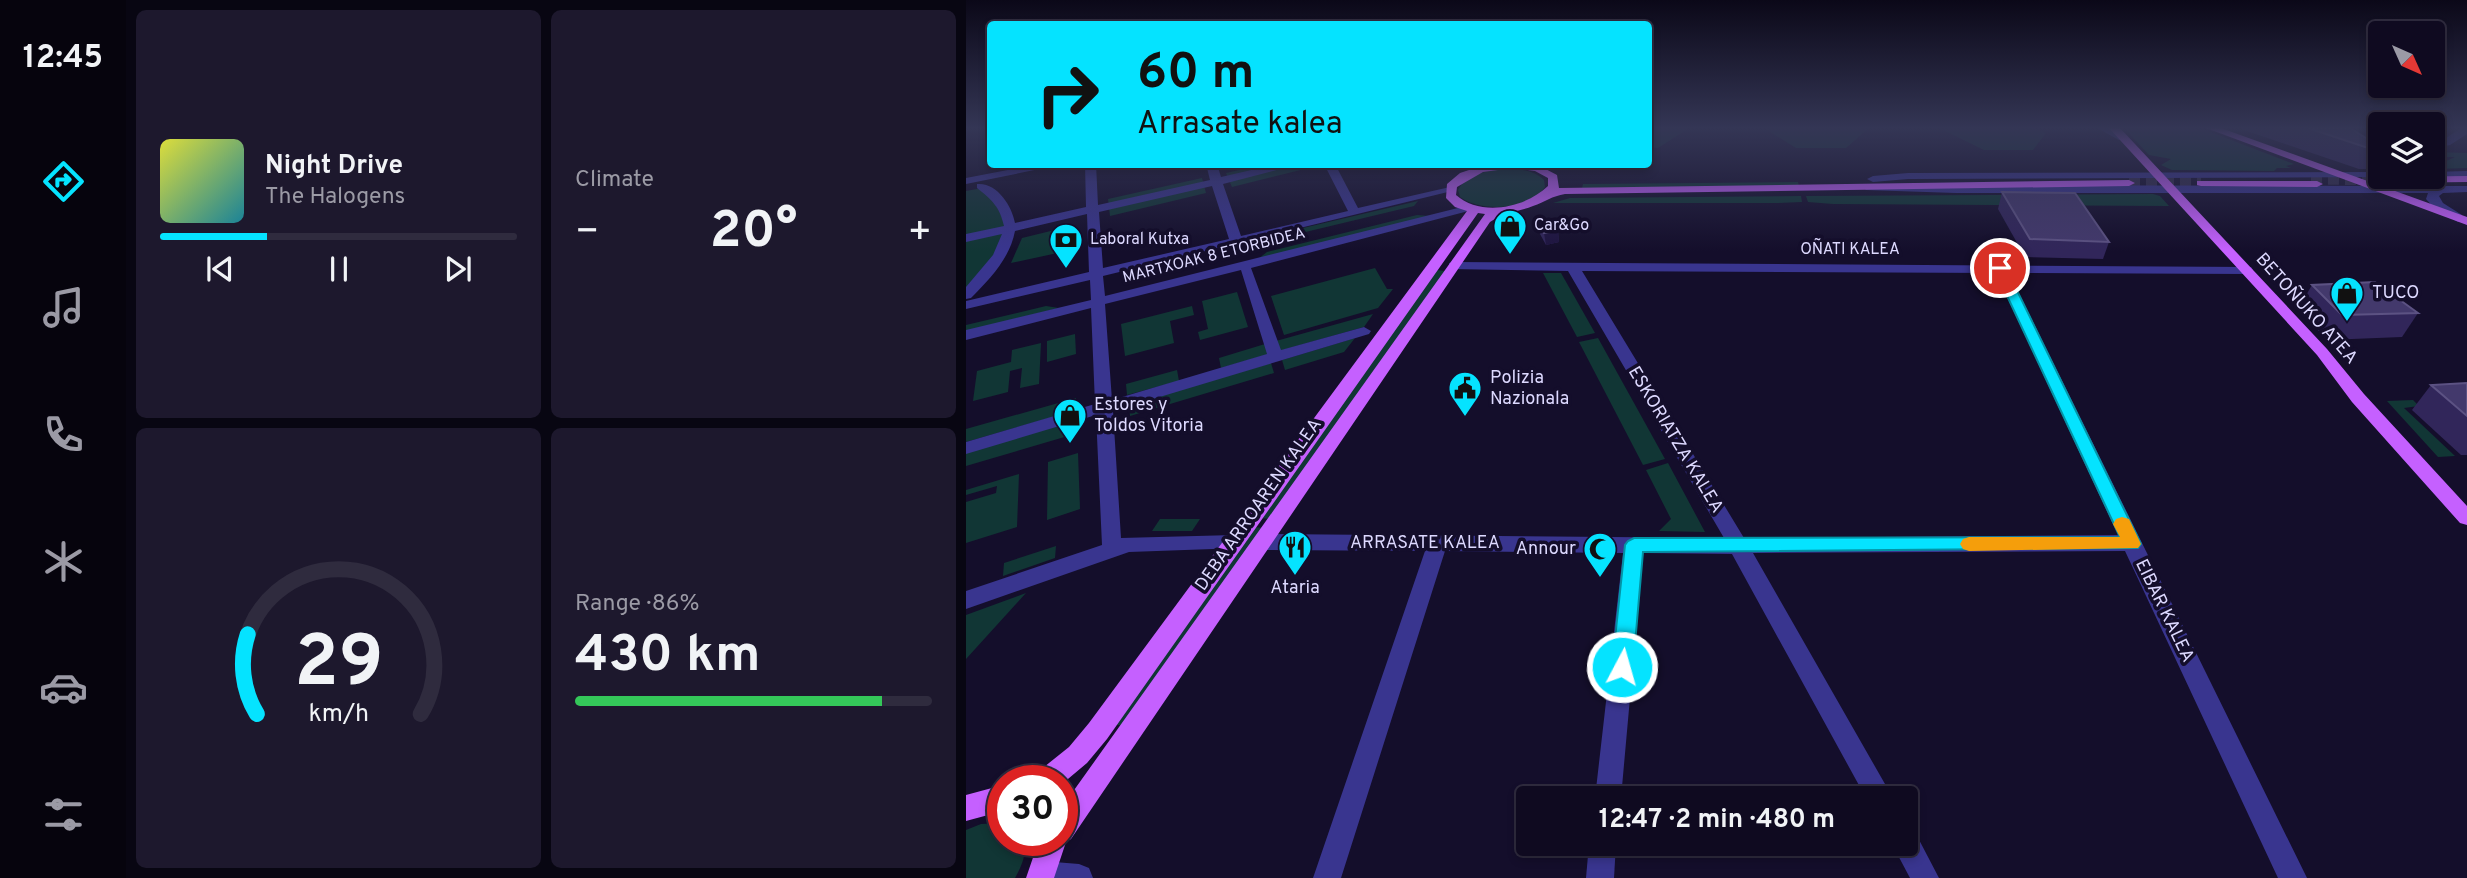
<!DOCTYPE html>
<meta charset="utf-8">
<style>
body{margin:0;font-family:Overpass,sans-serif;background:#1d182d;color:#f1f3f6;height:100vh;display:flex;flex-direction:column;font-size:26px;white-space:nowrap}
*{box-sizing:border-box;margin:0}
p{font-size:23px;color:#9b9aa5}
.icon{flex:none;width:38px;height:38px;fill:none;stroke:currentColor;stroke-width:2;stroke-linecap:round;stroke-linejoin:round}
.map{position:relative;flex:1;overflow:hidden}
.details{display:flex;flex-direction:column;gap:10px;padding:10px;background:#080612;width:840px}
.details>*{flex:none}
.hud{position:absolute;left:21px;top:21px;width:665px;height:147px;border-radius:7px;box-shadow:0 4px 10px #0003,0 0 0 2px #2f2b3e;background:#05e3ff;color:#111;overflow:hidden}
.needle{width:46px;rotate:135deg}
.tools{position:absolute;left:1402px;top:21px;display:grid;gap:14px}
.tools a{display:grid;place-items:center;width:77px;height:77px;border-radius:7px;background:#0f0a20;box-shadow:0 4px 10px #0003,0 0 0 2px #2f2b3e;font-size:35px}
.speed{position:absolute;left:21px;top:765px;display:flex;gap:14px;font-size:35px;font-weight:700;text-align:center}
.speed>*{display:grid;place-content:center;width:91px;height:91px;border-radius:50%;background:#0f0a20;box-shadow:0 4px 10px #0003,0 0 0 2px #2f2b3e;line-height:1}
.speed .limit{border:10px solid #d22;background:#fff;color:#111}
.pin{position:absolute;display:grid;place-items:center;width:60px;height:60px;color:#fff;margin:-30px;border:4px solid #fff;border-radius:50%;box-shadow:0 2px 7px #0007}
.me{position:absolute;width:77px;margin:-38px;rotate:6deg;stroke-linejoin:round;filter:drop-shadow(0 0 5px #0008)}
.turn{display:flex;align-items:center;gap:24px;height:147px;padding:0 35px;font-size:32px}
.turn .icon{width:91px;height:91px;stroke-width:2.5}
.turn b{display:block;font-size:49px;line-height:60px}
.big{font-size:52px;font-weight:700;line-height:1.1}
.details .card{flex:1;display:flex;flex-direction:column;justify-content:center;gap:10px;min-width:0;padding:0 24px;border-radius:10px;background:#1d182d}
.details .dial{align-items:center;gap:0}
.dial svg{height:182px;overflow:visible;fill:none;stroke:#2f2b3e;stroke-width:7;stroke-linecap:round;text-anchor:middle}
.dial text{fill:#f1f3f6;stroke:none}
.song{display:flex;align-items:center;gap:21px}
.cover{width:84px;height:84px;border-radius:10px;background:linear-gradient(135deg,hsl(60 70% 55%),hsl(190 70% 35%))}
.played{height:7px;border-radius:4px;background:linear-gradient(90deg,#05e3ff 30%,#2f2b3e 30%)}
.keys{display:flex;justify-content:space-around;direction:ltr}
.heat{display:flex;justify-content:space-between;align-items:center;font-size:38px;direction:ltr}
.charge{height:10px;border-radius:5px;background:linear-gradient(90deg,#34c759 86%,#2f2b3e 0)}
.details .tiles{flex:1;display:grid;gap:10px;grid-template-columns:repeat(2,1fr)}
.trip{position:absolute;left:550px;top:786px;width:402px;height:70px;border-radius:7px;background:#0f0a20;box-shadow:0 4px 10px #0003,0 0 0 2px #2f2b3e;font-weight:700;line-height:70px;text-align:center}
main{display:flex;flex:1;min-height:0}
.tabs{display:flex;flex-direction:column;width:126px;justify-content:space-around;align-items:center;background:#06040d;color:#9b9aa5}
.tabs .icon{width:49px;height:49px}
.tabs .selected{color:#05e3ff}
.tabs b{font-size:32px;color:#f1f3f6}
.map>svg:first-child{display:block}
.green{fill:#113635}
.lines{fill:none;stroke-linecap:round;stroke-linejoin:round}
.major-tunnel{stroke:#322c4b;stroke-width:11;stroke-dasharray:11 6;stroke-linecap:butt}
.minor{fill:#39358f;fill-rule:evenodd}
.major{fill:#c560ff;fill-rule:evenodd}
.wall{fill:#31265a}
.shaded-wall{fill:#1e1440}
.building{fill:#43396c;stroke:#5c5283;stroke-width:2}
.route{fill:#05e3ff;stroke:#0394a6;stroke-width:2}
.slow{fill:#f59e0b}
.labels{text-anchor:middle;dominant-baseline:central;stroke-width:7;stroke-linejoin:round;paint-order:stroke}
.far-poi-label{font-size:16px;fill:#ddd9ff;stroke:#140e2b;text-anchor:start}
.far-street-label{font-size:16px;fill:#ddd9ff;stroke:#140e2b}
.poi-label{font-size:18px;fill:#ddd9ff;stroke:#140e2b;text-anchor:start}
.street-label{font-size:18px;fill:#ddd9ff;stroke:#140e2b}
</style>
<main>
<nav class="tabs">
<b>12:45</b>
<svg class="icon selected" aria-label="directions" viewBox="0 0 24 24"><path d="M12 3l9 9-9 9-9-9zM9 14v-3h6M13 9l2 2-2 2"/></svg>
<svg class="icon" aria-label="music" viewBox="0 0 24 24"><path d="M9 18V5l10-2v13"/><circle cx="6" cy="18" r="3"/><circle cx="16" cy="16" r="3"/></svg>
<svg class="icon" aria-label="phone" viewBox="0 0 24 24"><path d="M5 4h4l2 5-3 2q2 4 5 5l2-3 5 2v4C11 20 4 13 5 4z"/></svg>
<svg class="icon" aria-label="climate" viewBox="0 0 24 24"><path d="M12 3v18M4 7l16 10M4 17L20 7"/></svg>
<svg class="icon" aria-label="car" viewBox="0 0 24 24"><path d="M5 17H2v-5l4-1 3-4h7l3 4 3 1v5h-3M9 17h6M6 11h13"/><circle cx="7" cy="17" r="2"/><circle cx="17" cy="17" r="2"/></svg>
<svg class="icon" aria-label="filters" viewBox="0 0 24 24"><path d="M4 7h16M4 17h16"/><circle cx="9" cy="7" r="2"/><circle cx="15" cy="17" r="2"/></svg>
</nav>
<section class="details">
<div class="tiles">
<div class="card">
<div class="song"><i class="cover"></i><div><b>Night Drive</b><p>The Halogens</p></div></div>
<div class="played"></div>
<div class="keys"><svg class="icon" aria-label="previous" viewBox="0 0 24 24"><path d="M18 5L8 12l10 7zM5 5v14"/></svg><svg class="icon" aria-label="pause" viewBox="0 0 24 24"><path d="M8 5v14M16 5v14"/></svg><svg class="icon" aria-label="next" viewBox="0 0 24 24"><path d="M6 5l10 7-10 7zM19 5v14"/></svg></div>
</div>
<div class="card"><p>Climate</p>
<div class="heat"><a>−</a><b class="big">20°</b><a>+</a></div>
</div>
<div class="card dial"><svg viewBox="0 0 100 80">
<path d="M14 69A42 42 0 1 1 86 69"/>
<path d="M14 69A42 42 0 0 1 10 34" stroke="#05e3ff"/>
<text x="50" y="56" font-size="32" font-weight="700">29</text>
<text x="50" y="72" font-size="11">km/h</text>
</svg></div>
<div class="card"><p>Range · 86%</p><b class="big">430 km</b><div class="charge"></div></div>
</div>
</section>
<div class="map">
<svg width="1501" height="878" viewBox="0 0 1501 878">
<rect width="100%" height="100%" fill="#140e2b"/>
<g class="green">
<polygon points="683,128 723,128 692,148 683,147"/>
<polygon points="798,128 903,128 880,148 830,148"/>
<polygon points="937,128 1069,128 1080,133 1067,150 1018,150 975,129"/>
<polygon points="1158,128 1234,128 1328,164 1320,166 1325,168 1311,168 1308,171 1206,170 1195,165 1205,159 1183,155"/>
<polygon points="1467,152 1501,153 1501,168 1471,169 1467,167 1489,157 1480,157 1467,165"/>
<polygon points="350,164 351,166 266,187 260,173 295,165"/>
<path d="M 537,169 C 552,169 567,169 578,180 L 579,187 C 563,210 516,213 494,197 L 492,190 C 500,174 521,171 537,169 Z"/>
<polygon points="236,178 240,193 144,216 142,199"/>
<polygon points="832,182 833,186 616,188 617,184"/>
<polygon points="16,188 23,192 41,226 0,235 0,191"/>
<polygon points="1187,194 1194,196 1203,206 867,204 842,202 840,196"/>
<polygon points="835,196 836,202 811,203 587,203 604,198"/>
<polygon points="452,201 448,206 268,249 256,247"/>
<polygon points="451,215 465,216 292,259 301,252"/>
<polygon points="101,227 101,251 45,263 56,238"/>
<polygon points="42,232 38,243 0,293 0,240"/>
<polygon points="409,268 421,289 427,289 412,308 318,335 305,296"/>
<polygon points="471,270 479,271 305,519 293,518"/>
<polygon points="577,273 595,273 629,333 611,337"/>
<polygon points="271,292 282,327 234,340 232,332 242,329 236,301"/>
<polygon points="80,306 93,308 0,331 0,325"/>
<polygon points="226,306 228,315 204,321 208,343 159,356 155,324"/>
<polygon points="407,314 398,327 313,351 310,341"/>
<polygon points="109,334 110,354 81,362 81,341"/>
<polygon points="389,338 378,352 319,370 316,360"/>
<polygon points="632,338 699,459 677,465 613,342"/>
<polygon points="75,343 73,384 54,388 56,368 44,371 42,392 7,401 11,371 45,362 46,350"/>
<polygon points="299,344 303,354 255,368 253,358"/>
<polygon points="305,363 308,373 164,416 163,405"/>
<polygon points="211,370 213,381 161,395 160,384"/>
<polygon points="110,398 111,410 0,442 0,429"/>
<polygon points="1447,400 1453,406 1438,408 1489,456 1472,457 1421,401"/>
<polygon points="111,420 112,433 0,466 0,453"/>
<polygon points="112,453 114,509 81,520 82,462"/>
<polygon points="702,463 739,532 693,531 705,519 680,470"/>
<polygon points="53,474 51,527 0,543 0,502 30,493 31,486 0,495 0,490"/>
<polygon points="194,519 234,519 226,531 186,531"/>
<polygon points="286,527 299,528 160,726 144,724"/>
<polygon points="90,546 89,558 37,576 38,563"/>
<polygon points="60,593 0,659 0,615"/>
<path d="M 37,823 L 37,840 L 57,840 C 62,853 55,867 49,878 L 0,878 L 0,830 L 15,824 Z"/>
</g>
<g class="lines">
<g class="major-tunnel">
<polyline points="1345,179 1422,180"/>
<polyline points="1163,183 1235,183"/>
</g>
<g class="minor">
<polygon points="1131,128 1144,128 1162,138 1153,140"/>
<polygon points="1398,128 1414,131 1414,138"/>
<polygon points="1495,128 1501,128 1501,134 1484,145 1466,148 1466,142 1477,140"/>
<polygon points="72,164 98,164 0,184 0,178"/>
<path d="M 119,164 L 130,164 L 132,205 L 244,180 L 240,164 L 251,164 L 255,177 L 312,164 L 334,164 L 257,184 L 275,236 L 382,211 L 358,164 L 369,164 L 392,208 L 484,187 L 490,190 L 137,276 L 139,296 L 504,205 L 510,209 L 285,268 L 315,350 L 398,327 L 405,331 L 403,334 L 147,411 L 155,538 L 268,535 L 275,538 L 278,543 L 275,548 L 163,552 L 0,609 L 0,591 L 136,545 L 130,415 L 0,454 L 0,442 L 129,404 L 125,308 L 0,340 L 0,330 L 125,300 L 124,280 L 0,309 L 0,301 L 123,272 L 121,214 L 49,231 C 44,258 24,279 5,298 L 0,299 L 0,287 L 27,255 L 36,234 L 0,242 L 0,234 L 38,226 C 34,207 26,200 11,188 L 11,184 C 31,182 46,206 49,223 L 120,207 ZM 246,186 L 263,239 L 137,268 L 133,212 ZM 275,270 L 301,354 L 146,400 L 139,304 Z"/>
<polygon points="1501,171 1501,177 1462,177 1466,177 1466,172"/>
<polygon points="1414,172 1414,177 1418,177 942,179 907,182 901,179 907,176 942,173"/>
<polygon points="904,185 1501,186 1501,192 1477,193 1473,196 1477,203 1496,215 1496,221 1492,222 1469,209 1460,199 1462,193 990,193 900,190 898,188"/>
<path d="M 488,262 L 1285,267 L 1287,270 L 1280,274 L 1043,273 L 1341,878 L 1312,878 L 1159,551 L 787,553 L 927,798 L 900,798 L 766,554 L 677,553 L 655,798 L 629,798 L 657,553 L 479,551 L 375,878 L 347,878 L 459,551 L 297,550 L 290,547 L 287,542 L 290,537 L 297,534 L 758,538 L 602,271 L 483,269 L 483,263 ZM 616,271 L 1030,273 L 1152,535 L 778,538 Z"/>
<polygon points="940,830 950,834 973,878 944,878 926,844 940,844"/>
<polygon points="623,844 650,844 648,878 620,878"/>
<polygon points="76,861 113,864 123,868 127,878 63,878 66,865"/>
</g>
<g class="major">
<polygon points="1143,128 1154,128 1361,349 1398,394 1501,506 1501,525 1494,523 1386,402 1351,355"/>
<polygon points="1240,128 1255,128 1501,217 1501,225"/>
<path d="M 521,164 L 572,165 L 591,175 L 593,188 L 1163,180 L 1169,183 L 1163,186 L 599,194 C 586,196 579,202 567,206 C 552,212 538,212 524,222 L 105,839 L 100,842 L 88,878 L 60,878 L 73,840 L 96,840 L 96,807 L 519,214 L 512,213 L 141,739 L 121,763 L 96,784 L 96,780 L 69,780 L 73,771 L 103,747 L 123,723 L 501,211 L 489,207 L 480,198 L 481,184 L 494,173 ZM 547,168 L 569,171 L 582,178 L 582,186 C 559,208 515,217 490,195 L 491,187 L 517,172 Z"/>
<polygon points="1501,176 1501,182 1422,183 1416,180 1421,177"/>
<polygon points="1231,181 1351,181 1357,184 1351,187 1235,186 1231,185"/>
<polygon points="37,785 37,811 0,821 0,795"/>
</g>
</g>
<g class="wall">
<polygon points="1272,128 1384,128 1414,147 1414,152 1404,169 1393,169"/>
<polygon points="1036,192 1143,242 1137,259 1059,257 1032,209"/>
<polygon points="572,222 592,231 593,242 580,245 574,234"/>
<polygon points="1346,285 1452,313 1436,337 1361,340 1332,309"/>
<polygon points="1501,383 1501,455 1495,455 1446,410 1465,385"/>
</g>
<polygon class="shaded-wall" points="592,231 593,242 580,245 578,233"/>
<g class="building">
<polygon points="1342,128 1384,128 1414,147 1414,148 1405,149"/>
<polygon points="1036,192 1109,193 1143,242 1064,239"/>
<polygon points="586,220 592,231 578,233 572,222"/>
<polygon points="1409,282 1452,313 1376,315 1346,285"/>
<polygon points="1501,383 1501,416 1465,385"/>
</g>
<linearGradient id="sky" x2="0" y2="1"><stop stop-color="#0b0818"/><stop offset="0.51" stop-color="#343655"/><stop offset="1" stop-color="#343655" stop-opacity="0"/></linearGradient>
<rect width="1501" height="251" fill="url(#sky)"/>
<polygon class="route" points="1034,265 1040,268 1175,544 1172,548 677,552 667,667 663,673 656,676 649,673 646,667 659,545 662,541 668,538 1154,537 1028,268"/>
<polygon class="slow" points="1156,517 1163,519 1175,544 1172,548 1003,551 997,549 994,544 997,539 1003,537 1154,537 1147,524 1150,519"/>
<defs>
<symbol id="shop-pin" viewBox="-11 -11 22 30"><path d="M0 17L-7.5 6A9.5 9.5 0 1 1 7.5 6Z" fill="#05e3ff" stroke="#140e2b"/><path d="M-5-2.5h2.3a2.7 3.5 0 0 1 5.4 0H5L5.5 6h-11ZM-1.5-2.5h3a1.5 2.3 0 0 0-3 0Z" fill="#111"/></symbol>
<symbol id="bank-pin" viewBox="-11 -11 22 30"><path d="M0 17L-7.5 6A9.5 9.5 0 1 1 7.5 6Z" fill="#05e3ff" stroke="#140e2b"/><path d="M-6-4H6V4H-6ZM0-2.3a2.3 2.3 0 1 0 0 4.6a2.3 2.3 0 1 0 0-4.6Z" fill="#111"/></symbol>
<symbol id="civic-pin" viewBox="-11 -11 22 30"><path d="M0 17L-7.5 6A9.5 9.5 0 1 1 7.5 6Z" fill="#05e3ff" stroke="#140e2b"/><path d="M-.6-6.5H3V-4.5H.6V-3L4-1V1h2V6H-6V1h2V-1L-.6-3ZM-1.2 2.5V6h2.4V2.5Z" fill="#111"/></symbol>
<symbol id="restaurant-pin" viewBox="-11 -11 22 30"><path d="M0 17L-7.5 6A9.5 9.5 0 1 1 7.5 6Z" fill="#05e3ff" stroke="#140e2b"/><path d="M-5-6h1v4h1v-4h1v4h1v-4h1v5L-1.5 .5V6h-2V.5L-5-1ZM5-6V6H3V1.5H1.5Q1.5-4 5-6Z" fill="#111"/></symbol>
<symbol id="mosque-pin" viewBox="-11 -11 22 30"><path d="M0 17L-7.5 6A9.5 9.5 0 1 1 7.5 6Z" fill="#05e3ff" stroke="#140e2b"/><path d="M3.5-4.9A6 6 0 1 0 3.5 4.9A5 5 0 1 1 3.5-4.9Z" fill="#111"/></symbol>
</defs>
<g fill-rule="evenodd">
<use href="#shop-pin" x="525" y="207" width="38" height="52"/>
<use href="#bank-pin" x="81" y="221" width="38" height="52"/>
<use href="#shop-pin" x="1362" y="274" width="38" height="52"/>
<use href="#civic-pin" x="480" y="369" width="38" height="52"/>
<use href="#shop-pin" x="85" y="396" width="38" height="52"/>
<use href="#restaurant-pin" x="310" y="528" width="38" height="52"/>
<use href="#mosque-pin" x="615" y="530" width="38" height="52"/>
</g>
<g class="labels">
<g class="far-poi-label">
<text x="568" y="226">Car&amp;Go</text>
<text x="124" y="240">Laboral Kutxa</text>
</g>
<g class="far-street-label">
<text x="884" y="250">OÑATI KALEA</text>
<text transform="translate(248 256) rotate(-14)">MARTXOAK 8 ETORBIDEA</text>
</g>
<g class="poi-label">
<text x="1406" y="293">TUCO</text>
<text x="524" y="378">Polizia<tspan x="524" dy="21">Nazionala</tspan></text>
<text x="128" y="405">Estores y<tspan x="128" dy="21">Toldos Vitoria</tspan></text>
<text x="610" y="549" text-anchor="end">Annour</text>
<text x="329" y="588" text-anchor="middle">Ataria</text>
</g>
<g class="street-label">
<text transform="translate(1340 309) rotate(48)">BETOÑUKO ATEA</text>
<text transform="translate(709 440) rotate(59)">ESKORIATZA KALEA</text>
<text transform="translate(293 505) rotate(-55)">DEBA ARROAREN KALEA</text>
<text x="459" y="543">ARRASATE KALEA</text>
<text transform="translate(1198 611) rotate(64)">EIBAR KALEA</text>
</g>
</g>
</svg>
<div class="tools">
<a><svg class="needle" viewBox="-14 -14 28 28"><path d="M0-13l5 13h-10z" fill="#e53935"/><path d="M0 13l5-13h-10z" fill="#9b9aa5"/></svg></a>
<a><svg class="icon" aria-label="layers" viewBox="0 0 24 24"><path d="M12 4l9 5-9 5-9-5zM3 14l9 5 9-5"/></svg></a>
</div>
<div class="speed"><div class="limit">30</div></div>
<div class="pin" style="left:1034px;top:268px;background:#d93025"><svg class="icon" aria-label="arrive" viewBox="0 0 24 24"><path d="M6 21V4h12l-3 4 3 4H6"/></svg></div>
<svg class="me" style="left:656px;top:667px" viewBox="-20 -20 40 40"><circle r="17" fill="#05e3ff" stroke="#fff" stroke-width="3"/><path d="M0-11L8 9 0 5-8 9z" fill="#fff"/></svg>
<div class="trip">12:47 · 2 min · 480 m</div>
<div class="hud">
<div class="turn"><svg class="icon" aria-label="right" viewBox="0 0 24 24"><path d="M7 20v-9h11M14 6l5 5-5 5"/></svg><div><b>60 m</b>Arrasate kalea</div></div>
</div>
</div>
</main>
